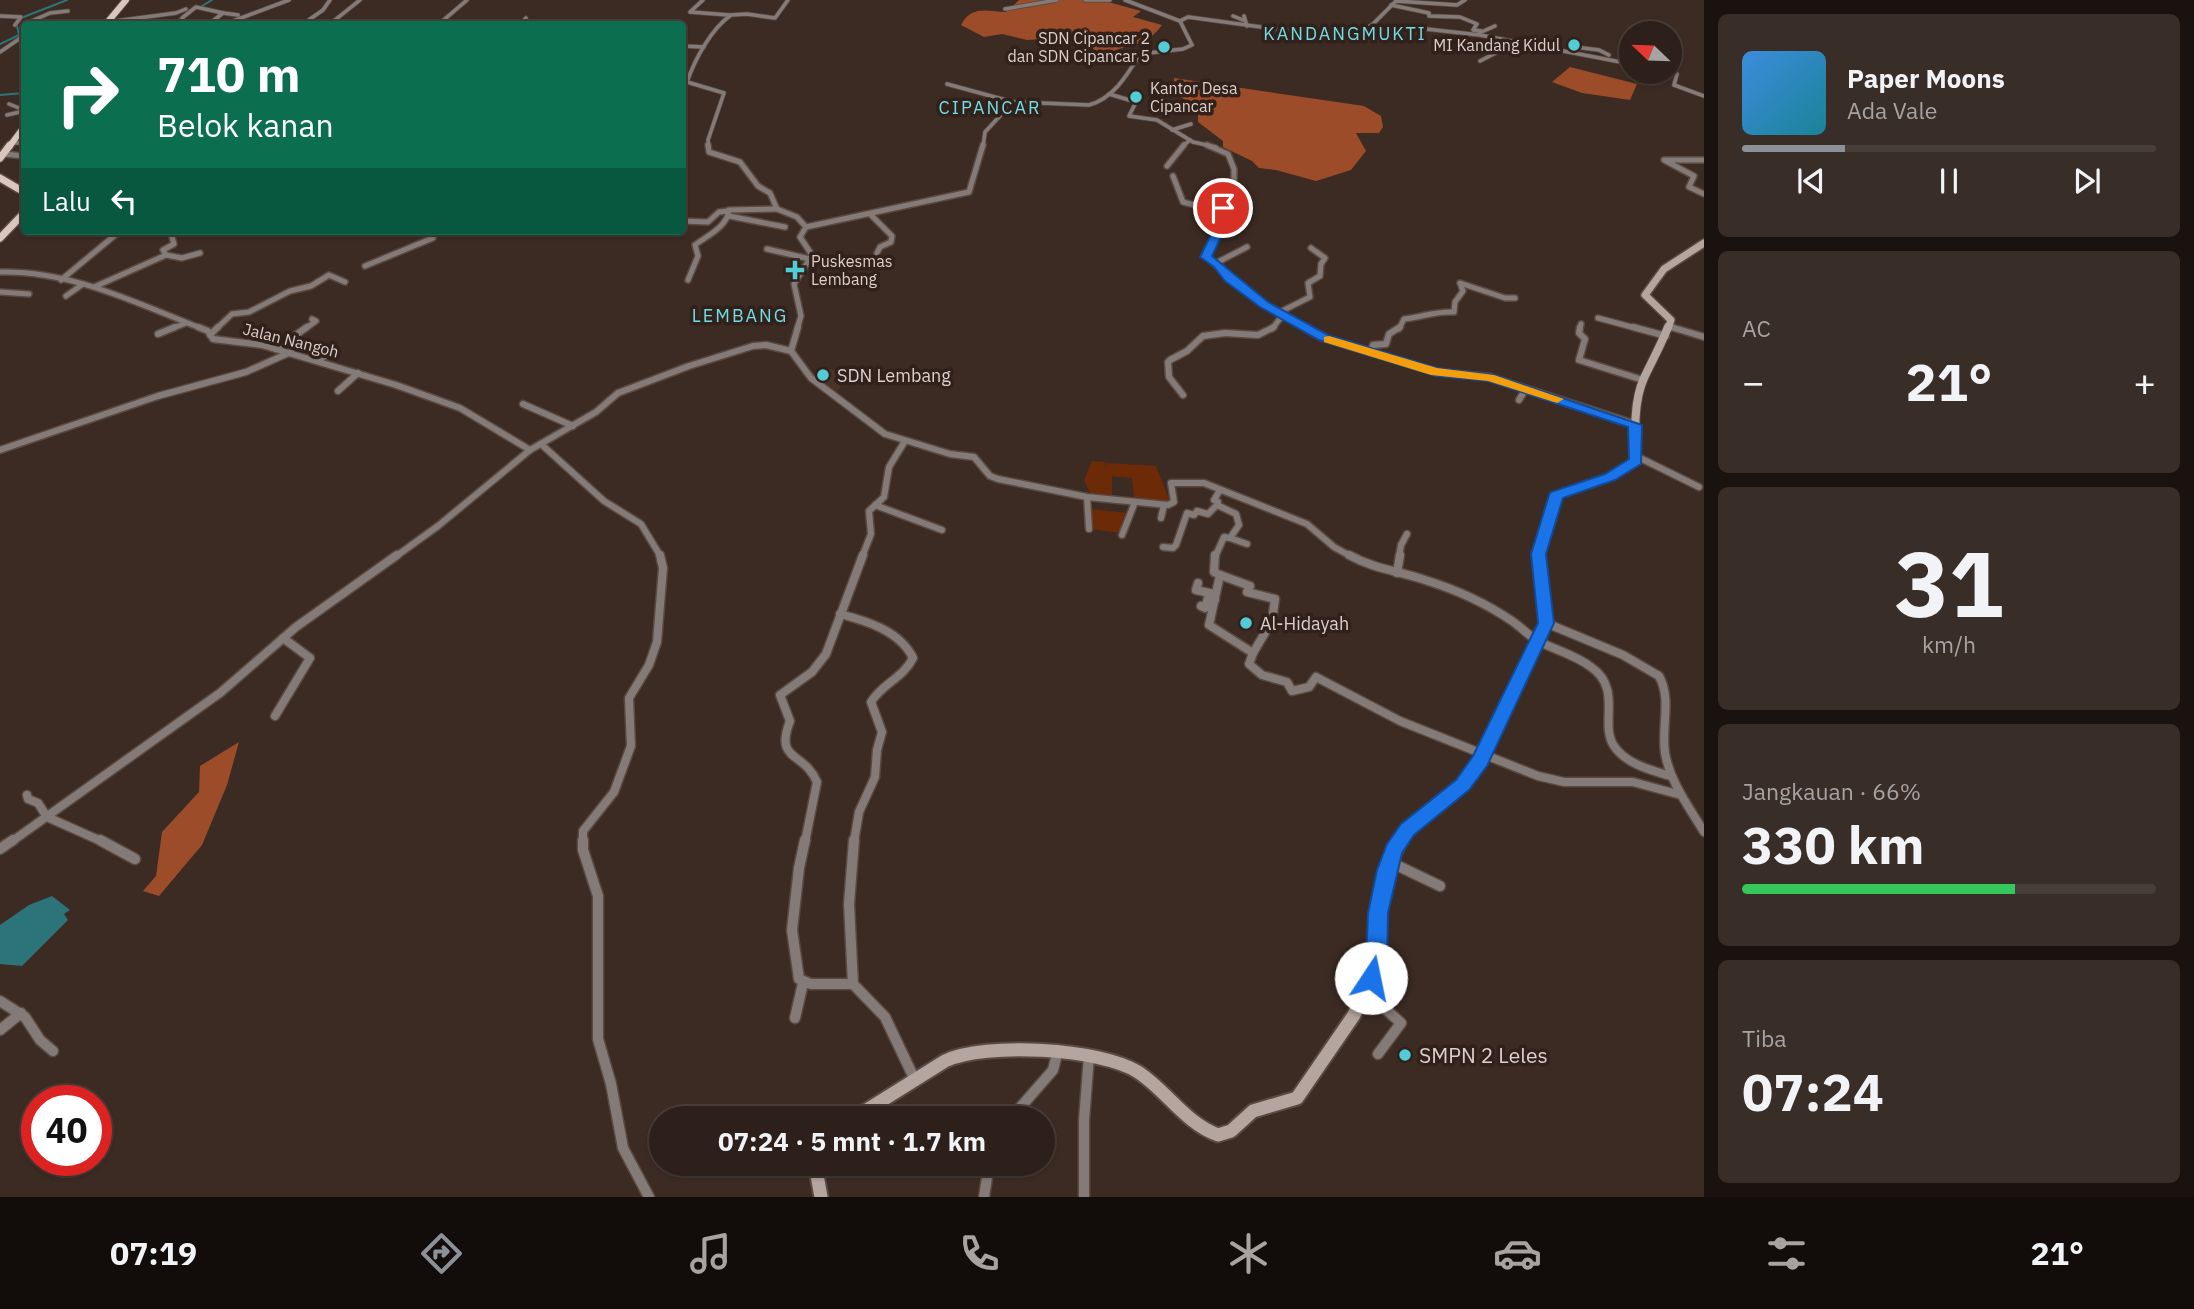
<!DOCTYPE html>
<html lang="id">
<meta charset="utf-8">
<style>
body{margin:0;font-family:"IBM Plex Sans",sans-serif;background:#392d27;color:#f1f3f6;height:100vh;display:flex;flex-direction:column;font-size:26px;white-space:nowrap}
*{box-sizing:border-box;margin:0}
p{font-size:23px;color:#a7a3a2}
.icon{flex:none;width:38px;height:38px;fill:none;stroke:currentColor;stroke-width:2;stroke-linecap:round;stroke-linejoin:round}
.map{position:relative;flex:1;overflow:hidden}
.sheet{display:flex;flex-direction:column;gap:14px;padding:14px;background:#19120e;width:490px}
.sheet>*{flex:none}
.hud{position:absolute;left:21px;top:21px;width:665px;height:214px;border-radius:7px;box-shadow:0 2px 5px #0004,0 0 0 2px #483e39;background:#0b6e4f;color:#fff;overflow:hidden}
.needle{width:46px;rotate:293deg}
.fabs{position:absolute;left:1619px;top:21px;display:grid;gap:14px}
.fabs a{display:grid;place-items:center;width:63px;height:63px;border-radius:50%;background:#2d201a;box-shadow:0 2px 5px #0004,0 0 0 2px #483e39;font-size:35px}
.speed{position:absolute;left:21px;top:1085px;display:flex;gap:14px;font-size:35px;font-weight:700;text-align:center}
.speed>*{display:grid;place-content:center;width:91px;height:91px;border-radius:50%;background:#2d201a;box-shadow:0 2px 5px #0004,0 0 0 2px #483e39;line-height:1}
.speed .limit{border:10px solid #d22;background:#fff;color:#111}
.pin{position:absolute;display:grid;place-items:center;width:60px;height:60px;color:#fff;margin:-30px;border:4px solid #fff;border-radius:50%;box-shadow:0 2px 7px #0007}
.me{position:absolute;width:77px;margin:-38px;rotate:11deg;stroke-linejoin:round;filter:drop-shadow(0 0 5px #0008)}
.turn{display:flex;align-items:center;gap:24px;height:147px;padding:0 21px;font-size:32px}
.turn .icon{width:91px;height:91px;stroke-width:2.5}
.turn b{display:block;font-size:49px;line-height:60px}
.then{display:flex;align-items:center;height:66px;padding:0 21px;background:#0003;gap:14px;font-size:26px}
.big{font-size:52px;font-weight:700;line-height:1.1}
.sheet .card{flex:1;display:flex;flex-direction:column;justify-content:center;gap:10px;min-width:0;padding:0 24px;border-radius:10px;background:#392d27}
.sheet .dial{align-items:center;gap:0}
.dial b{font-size:91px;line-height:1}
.song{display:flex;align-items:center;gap:21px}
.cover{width:84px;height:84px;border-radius:10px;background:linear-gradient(135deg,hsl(210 70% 55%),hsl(190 70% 35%))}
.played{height:7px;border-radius:4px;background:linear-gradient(90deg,#8c9099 25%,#483e39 25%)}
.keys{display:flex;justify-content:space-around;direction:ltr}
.heat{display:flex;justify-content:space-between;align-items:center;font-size:38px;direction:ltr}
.charge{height:10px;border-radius:5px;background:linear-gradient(90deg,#34c759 66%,#483e39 0)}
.trip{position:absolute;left:649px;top:1106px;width:406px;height:70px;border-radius:35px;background:#2d201a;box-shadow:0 2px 5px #0004,0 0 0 2px #483e39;font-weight:700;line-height:70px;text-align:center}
.dock{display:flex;height:112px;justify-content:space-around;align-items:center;background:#120d0a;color:#a7a3a2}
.dock .icon{width:49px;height:49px}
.dock .active{color:#8c9099}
.dock b{font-size:32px;color:#f1f3f6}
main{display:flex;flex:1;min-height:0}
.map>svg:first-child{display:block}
.built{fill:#4a3329}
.green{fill:#6d2a07}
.forest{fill:#9c4c28}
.water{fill:#2c7479}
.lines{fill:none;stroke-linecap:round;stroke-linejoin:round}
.stream{stroke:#2c7479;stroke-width:2}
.street-far4-casing{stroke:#594941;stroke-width:5}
.street-far3-casing{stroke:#594941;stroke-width:8}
.street-far2-casing{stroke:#594941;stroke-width:9}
.street-far1-casing{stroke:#594941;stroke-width:11}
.street-casing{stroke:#594941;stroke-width:13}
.secondary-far3-casing{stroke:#594941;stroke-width:10}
.secondary-far2-casing{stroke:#594941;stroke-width:10}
.secondary-far1-casing{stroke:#594941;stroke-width:14}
.secondary-casing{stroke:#594941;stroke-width:17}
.primary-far1-casing{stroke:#594941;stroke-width:8}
.primary-casing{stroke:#594941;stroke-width:10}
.street-far4{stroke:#847a77;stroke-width:3.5}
.street-far3{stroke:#847a77;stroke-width:5}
.street-far2{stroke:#847a77;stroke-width:6}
.street-far1{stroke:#847a77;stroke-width:8}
.street{stroke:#847a77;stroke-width:10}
.secondary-far3{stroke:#b4a59f;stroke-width:7}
.secondary-far2{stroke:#b4a59f;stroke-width:8}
.secondary-far1{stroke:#b4a59f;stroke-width:10}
.secondary{stroke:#b4a59f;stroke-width:13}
.primary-far1{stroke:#d9c6be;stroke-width:6}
.primary{stroke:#d9c6be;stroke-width:7}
.route{fill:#1a73e8;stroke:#114b97;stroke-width:2}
.slow{fill:#f59e0b}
.poi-dot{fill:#52ccd6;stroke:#31211a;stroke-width:2.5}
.labels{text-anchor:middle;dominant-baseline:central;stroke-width:7;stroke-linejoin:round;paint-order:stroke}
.far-poi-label{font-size:16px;fill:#dcd0cb;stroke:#31211a;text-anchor:end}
.far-street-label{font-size:16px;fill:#dcd0cb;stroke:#31211a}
.far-quarter-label{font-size:18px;letter-spacing:2px;fill:#71dde6;stroke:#31211a}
.poi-label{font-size:18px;fill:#dcd0cb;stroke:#31211a;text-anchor:start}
.near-poi-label{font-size:21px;fill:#dcd0cb;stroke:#31211a;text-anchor:start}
</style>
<main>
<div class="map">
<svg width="1704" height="1197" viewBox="0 0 1704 1197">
<rect width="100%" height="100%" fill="#3c2b23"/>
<polygon class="built" points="821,367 843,372 840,389 831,393 812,377"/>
<g class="green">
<polygon points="1092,461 1105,462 1106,469 1106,463 1156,466 1170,502 1134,497 1132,478 1112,476 1112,495 1090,493 1084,480"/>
<polygon points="1091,509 1128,513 1120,533 1091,529"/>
</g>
<g class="forest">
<path d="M 1019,0 L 1101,0 L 1141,11 L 1133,17 L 1162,25 C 1144,49 1133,41 1108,54 L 1092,49 L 1081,36 L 1073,43 L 1060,46 L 1057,38 L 1027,40 L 1002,34 L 984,37 L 961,25 C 971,5 987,11 1006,12 Z"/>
<polygon points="1570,67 1637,84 1630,100 1582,93 1552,82"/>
<polygon points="1174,78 1364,106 1381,116 1383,127 1379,133 1356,133 1366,151 1351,170 1316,181 1276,170 1259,168 1252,161 1223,147 1223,141 1198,122 1198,107 1173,93 1183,91 1183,85 1174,81"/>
<polygon points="239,742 227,785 202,845 159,896 143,891 156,876 162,832 199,792 200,766"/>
</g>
<polygon class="water" points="52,896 70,910 64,914 68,920 22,966 0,964 0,925 29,905"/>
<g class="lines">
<g class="stream">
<polyline points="202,6 212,0"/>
<polyline points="21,18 67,0"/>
<polyline points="168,24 183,18"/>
<polyline points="0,44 19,35 17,26"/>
<polyline points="0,95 24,93"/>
</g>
<defs>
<g id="street-far4">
<polyline points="703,0 690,12 729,15"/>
<polyline points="1085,0 1110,0"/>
<polyline points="1125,0 1180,21"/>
<polyline points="1391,5 1429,13 1429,16 1460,17 1477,24 1473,30 1481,31"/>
<polyline points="1005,9 1057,0"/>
<polyline points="223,13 238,15"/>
<polyline points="0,16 21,17 15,25"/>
<polyline points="1233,16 1243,20"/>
<polyline points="1244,16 1247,26"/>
<polyline points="182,18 196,7 223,13 209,24"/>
<polyline points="108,22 176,13 186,9"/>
<polyline points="25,24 50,13 68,11"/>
<polyline points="225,24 289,0"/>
<polyline points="303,24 323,10 330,0"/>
<polyline points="330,24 360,0"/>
<polyline points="439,24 467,0"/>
<polyline points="520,24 526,18"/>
<polyline points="1479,33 1495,26"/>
<polyline points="1356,37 1378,39 1408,27 1480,35 1631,64"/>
<polyline points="682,46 704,47"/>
<polyline points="1575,47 1599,50 1609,55"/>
<polyline points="0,52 19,39 24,32"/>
<polyline points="1480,61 1515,43"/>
<polyline points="1670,71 1677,74 1674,85 1704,96"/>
<polyline points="947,84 1013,102"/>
<polyline points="1109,94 1136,102 1129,116 1157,120 1193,142 1216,147"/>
<polyline points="9,104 24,110"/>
<polyline points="7,115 24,111"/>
<polyline points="1172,130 1191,124"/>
<polyline points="14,143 24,143"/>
<path d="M 709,147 L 708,140 L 724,93 L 687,82 C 695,59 711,29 731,15 L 747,14 L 775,18 L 788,0"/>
<path d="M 983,147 L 985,132 L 1013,102 L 1089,105 C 1114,98 1127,75 1140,54 L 1183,49 L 1192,45 L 1180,21 L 1188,17 L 1350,39 L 1373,24 L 1396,1 L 1457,5 L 1465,0"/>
<polyline points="1182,147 1190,140"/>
</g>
<g id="street-far3">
<polyline points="708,145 709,152 740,162 758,186 770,193 777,209 797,217 806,227"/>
<polyline points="1207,145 1228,154 1234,169 1234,181 1221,212 1217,235 1205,256 1264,305 1307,329"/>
<polyline points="4,154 24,156"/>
<polyline points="1704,160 1664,160 1694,176 1689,187 1704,194"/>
<polyline points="1167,166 1184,145"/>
<polyline points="1173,176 1183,202 1221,212"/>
<polyline points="870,214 892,236 891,242 880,247 877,253"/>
<polyline points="729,216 785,227"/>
<polyline points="682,221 708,222 719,212 728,211"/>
<polyline points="767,249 810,259"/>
<polyline points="166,255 182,258 200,253"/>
<polyline points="1216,263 1247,247"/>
<polyline points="365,266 433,238 432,231"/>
<path d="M 0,272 C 71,270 138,304 203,329"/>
<polyline points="61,280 120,231"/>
<path d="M 688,280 L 698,256 L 695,245 C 707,236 728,226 729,210 L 777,209"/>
<polyline points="94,287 166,255 163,250 174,244 172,237"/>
<polyline points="0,292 29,294"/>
<polyline points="66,296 83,284"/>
<polyline points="1278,313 1310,297 1308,283 1320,276 1321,264 1325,258 1311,248"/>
<polyline points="1598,318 1639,329"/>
<polyline points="1670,327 1677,329"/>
<polyline points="171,329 186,323"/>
<polyline points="216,329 232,314 249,312 290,291 311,286 329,275 345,282"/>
<polyline points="305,329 316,321 312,319"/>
<polyline points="797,329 801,316 794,284 812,255 800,237 806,227 969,192 983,145"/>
<polyline points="1272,329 1282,316"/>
<path d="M 1399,329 L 1404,319 C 1423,317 1434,311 1454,312 L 1455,302 L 1463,291 L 1460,283 L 1505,298 L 1515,298"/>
<polyline points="1580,329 1581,324"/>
</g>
<g id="street-far2">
<polyline points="198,327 208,331 213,339 262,345 396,385 460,408 530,450"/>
<polyline points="798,327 791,351 811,378 885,434 950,454 974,457 990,476 998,479 1087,497 1168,505 1174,502 1171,483 1204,483 1307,524 1334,547 1352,557"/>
<polyline points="1304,327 1323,338 1436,372 1490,377 1635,424"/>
<polyline points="1580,327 1579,333 1585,339 1579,360 1643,380"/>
<polyline points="1633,327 1666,336"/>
<polyline points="1671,327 1704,337"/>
<polyline points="158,334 175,327"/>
<polyline points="210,335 218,327"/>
<polyline points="276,349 307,327"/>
<polyline points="1371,353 1373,345 1386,344 1389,334 1400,327"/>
<polyline points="319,360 326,355 325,350"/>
<polyline points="338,391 358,373"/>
<polyline points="1183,395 1169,377 1168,362 1170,360 1187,351 1203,336 1225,333 1258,335 1274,327"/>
<polyline points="1519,400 1525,390"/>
<polyline points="523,404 573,426"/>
<polyline points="541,444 604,501 641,524 661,557"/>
<polyline points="0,450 158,396 246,372 291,352"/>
<polyline points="1638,457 1699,487"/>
<polyline points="1087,497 1089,529"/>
<polyline points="875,505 942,530"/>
<polyline points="1161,518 1164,505"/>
<polyline points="1122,535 1135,502"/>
<polyline points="1230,538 1247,544"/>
<polyline points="1163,547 1173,548 1176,545 1187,513 1194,515 1197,511 1208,514 1217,505"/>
<polyline points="395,557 438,526 530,450 596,412 618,393 689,366 753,346 766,345 791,351"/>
<polyline points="862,557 871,534 869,511 884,497 889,467 905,441"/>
<polyline points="1215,557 1224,537 1230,538 1239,525 1236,514 1217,505 1218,502 1214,500 1220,490"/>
<polyline points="1399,557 1401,545 1407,534"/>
</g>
<g id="street-far1">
<polyline points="1215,555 1214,572 1220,575 1209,625 1253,653 1249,664 1262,675 1287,682 1292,691 1309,687 1316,677 1400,721 1538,776 1564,782 1633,782 1681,795"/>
<path d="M 1349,555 C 1374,569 1399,571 1425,580 C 1454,589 1487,604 1512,621 C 1521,627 1529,636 1538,641 C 1555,650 1576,655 1591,667 C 1623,689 1599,724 1614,746 C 1626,764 1651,770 1670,776"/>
<polyline points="1397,573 1400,555"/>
<polyline points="1220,575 1250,586 1247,592 1275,599 1272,621 1253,653"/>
<polyline points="1198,583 1196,590 1214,594"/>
<polyline points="1201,606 1205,608 1208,598 1215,600"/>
<path d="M 840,614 C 867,621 900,631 913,658 C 903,678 882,684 871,702 L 882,732 L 877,750 L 875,777 L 859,812 L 854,842"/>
<path d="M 1546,623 L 1623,655 L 1659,676 C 1672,699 1661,727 1665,753 C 1670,782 1689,807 1704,832"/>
<polyline points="275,716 310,658 283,638"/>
<polyline points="27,795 28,799 38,803 47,817 103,842"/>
<polyline points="11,842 220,693 296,627 397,555"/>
<polyline points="583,842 583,831 614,792 631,746 629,698 649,665 657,642 663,568 660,555"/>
<path d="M 805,842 L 817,782 C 804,751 774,762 790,721 L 780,695 L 812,672 L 826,654 L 863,555"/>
</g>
<g id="street">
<polyline points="100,840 135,859"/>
<polyline points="583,840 583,850 598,896 598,1039 611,1084 623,1148 649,1197"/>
<polyline points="805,840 799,868 792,930 799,979 811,984 853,984 885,1017 915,1080"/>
<polyline points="0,849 13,840"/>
<polyline points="1390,862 1440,886"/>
<polyline points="853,984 849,904 854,840"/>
<polyline points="1363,996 1380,1004 1401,1023 1378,1054"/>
<polyline points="0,1001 25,1017 40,1040 53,1051"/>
<polyline points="795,1018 803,983"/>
<polyline points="0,1030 21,1013"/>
<polyline points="1011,1118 1053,1070 1057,1054"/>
<polyline points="984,1197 989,1164"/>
<polyline points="1084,1197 1084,1120 1089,1056"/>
</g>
<polyline id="secondary-far3" points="1668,329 1671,320 1645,295 1664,269 1704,243"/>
<path id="secondary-far2" d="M 1539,557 L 1557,495 L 1610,477 L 1636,461 C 1635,435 1633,402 1644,378 C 1652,361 1661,345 1668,327"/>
<polyline id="secondary-far1" points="1400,842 1408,830 1463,785 1480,761 1546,623 1539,555"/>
<g id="secondary">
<path d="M 854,1118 L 945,1061 C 985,1042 1100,1048 1138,1072 C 1167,1091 1185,1123 1218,1135 L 1231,1131 L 1253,1111 L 1297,1098 L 1354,1015 L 1375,969 L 1378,913 L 1386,870 L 1401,840"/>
<polyline points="815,1164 821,1197"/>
</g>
<g id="primary-far1">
<polyline points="106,24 126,0"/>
<polyline points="9,147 24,127"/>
</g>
<g id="primary">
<polyline points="0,158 10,145"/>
<polyline points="0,178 24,192"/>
<polyline points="0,238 24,213"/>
</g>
</defs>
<use href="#street-far4" class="street-far4-casing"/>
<use href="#street-far3" class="street-far3-casing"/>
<use href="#street-far2" class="street-far2-casing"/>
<use href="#street-far1" class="street-far1-casing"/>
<use href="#street" class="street-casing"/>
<use href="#secondary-far3" class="secondary-far3-casing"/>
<use href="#secondary-far2" class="secondary-far2-casing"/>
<use href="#secondary-far1" class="secondary-far1-casing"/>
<use href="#secondary" class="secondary-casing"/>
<use href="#primary-far1" class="primary-far1-casing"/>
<use href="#primary" class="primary-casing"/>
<use href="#street-far4" class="street-far4"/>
<use href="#street-far3" class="street-far3"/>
<use href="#street-far2" class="street-far2"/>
<use href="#street-far1" class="street-far1"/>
<use href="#street" class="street"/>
<use href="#secondary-far3" class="secondary-far3"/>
<use href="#secondary-far2" class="secondary-far2"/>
<use href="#secondary-far1" class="secondary-far1"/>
<use href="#secondary" class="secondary"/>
<use href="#primary-far1" class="primary-far1"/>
<use href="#primary" class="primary"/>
</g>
<polygon class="route" points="1219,206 1228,208 1222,235 1212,256 1268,302 1328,335 1437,368 1494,375 1642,425 1641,464 1615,480 1563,498 1546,554 1554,623 1487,766 1469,790 1414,835 1402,853 1388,913 1387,961 1378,984 1371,987 1363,984 1360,978 1366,961 1368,913 1377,870 1387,844 1401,824 1456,780 1473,756 1538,623 1531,554 1549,495 1551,492 1605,474 1629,459 1628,427 1488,381 1436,376 1319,340 1260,307 1225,281 1214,267 1200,257 1211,235"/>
<polygon class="slow" points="1329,336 1437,368 1494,375 1564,399 1557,403 1488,381 1431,375 1324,342 1324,337"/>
<g class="poi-dot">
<circle cx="1574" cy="45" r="7"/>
<circle cx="1164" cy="47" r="7"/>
<circle cx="1136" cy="97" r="7"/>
<path d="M791.5 259.5h7v7h7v7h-7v7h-7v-7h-7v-7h7z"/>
<circle cx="823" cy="375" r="7"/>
<circle cx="1246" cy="623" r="7"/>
<circle cx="1405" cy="1055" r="7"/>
</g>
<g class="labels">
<g class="far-poi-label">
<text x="1150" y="38">SDN Cipancar 2<tspan x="1150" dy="18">dan SDN Cipancar 5</tspan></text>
<text x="1560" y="45">MI Kandang Kidul</text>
<text x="1150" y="88" text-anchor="start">Kantor Desa<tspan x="1150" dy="18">Cipancar</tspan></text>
<text x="811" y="261" text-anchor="start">Puskesmas<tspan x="811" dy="18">Lembang</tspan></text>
</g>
<g class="far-street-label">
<text transform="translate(291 340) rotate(14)">Jalan Nangoh</text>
</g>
<g class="far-quarter-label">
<text x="1345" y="33">KANDANGMUKTI</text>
<text x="990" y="107">CIPANCAR</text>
<text x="740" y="315">LEMBANG</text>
</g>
<g class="poi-label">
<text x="837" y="375">SDN Lembang</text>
<text x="1260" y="623">Al-Hidayah</text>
</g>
<g class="near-poi-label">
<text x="1419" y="1055">SMPN 2 Leles</text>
</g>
</g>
</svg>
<div class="fabs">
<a><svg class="needle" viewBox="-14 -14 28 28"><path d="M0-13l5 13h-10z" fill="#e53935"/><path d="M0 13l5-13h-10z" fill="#a7a3a2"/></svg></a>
</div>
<div class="speed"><div class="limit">40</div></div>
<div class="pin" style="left:1223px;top:208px;background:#d93025"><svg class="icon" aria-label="arrive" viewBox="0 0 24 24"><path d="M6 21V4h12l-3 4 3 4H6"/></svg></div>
<svg class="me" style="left:1371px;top:978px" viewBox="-20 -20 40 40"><circle r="19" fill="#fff"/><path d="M0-13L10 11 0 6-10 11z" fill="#1a73e8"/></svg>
<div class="trip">07:24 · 5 mnt · 1.7 km</div>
<div class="hud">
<div class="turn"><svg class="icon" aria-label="right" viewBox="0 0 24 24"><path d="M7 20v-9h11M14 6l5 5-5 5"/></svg><div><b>710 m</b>Belok kanan</div></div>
<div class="then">Lalu<svg class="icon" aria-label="left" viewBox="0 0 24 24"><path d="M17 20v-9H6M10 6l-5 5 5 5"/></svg></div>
</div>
</div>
<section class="sheet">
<div class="card">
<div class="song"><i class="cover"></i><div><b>Paper Moons</b><p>Ada Vale</p></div></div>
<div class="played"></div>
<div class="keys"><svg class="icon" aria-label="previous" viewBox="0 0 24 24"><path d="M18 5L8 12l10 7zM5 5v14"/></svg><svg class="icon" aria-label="pause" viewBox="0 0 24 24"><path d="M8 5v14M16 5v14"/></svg><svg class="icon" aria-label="next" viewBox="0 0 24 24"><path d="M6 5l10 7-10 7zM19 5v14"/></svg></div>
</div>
<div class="card"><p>AC</p>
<div class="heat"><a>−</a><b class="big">21°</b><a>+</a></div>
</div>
<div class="card dial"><b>31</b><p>km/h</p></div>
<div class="card"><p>Jangkauan · 66%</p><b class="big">330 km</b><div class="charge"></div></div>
<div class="card"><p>Tiba</p><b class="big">07:24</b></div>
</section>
</main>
<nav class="dock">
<b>07:19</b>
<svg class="icon active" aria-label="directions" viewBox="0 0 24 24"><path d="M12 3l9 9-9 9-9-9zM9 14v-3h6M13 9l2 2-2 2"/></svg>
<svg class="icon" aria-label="music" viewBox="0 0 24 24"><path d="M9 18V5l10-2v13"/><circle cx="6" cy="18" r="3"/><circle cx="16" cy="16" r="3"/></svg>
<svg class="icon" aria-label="phone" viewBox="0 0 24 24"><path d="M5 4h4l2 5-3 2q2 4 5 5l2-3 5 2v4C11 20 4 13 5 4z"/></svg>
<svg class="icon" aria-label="climate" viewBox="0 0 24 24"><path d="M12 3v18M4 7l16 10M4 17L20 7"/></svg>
<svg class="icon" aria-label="car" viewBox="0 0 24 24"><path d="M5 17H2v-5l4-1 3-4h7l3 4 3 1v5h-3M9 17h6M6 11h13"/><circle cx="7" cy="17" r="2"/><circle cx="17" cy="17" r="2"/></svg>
<svg class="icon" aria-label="filters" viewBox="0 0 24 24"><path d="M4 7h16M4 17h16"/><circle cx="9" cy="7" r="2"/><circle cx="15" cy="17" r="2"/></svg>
<b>21°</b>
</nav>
